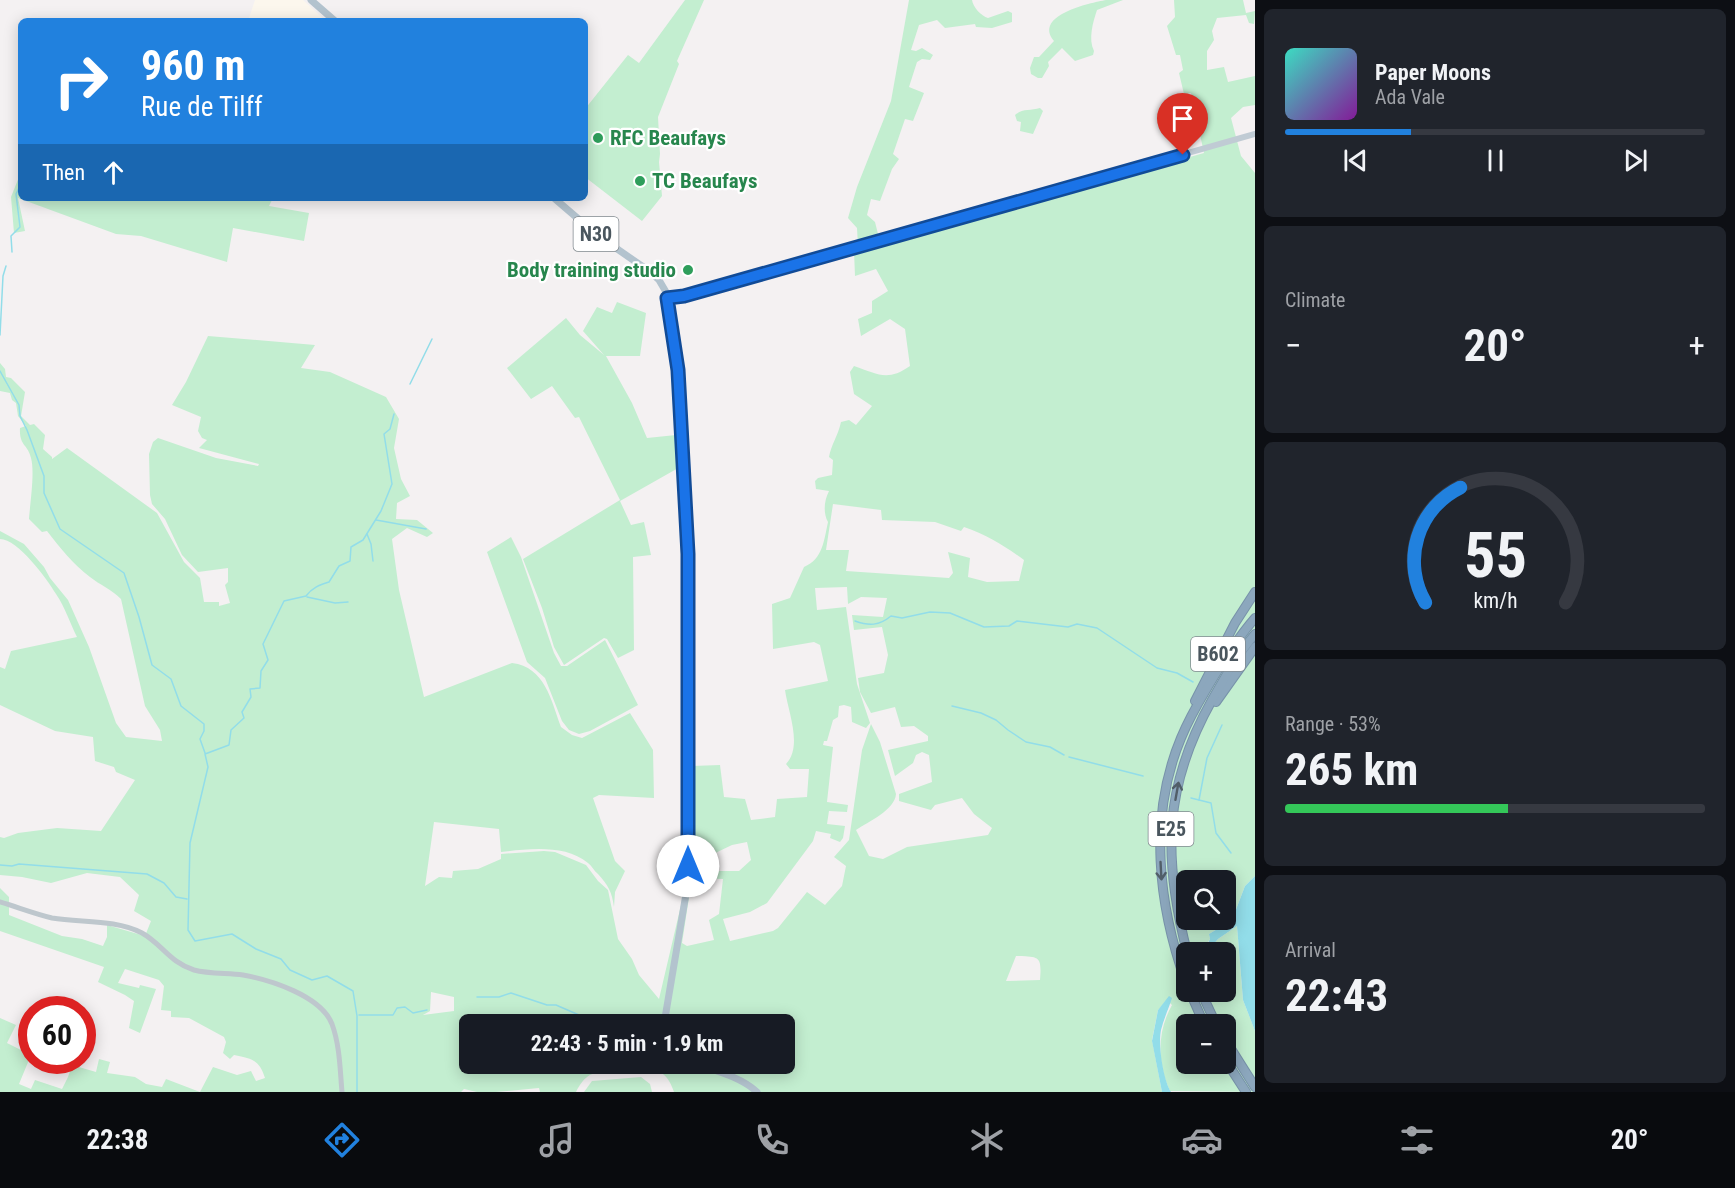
<!DOCTYPE html>
<meta charset="utf-8">
<style>
body{margin:0;font-family:"Roboto Condensed",sans-serif;background:#20242c;color:#f1f3f6;height:100vh;display:flex;flex-direction:column;font-size:22px;white-space:nowrap}
*{box-sizing:border-box;margin:0}
p{font-size:20px;color:#9ea1a6}
.icon{flex:none;width:33px;height:33px;fill:none;stroke:currentColor;stroke-width:2;stroke-linecap:round;stroke-linejoin:round}
.map{position:relative;flex:1;overflow:hidden}
.side{display:flex;flex-direction:column;gap:9px;padding:9px;background:#0d0f14;width:480px}
.side>*{flex:none}
.top-card{position:absolute;left:18px;top:18px;width:570px;height:183px;border-radius:9px;box-shadow:0 3px 15px #0003;background:#2181de;color:#fff;overflow:hidden}
.buttons{position:absolute;left:1176px;top:870px;display:grid;gap:12px}
.buttons a{display:grid;place-items:center;width:60px;height:60px;border-radius:9px;background:#171b24;box-shadow:0 3px 15px #0003;font-size:30px}
.speed{position:absolute;left:18px;top:996px;display:flex;gap:12px;font-size:30px;font-weight:700;text-align:center}
.speed>*{display:grid;place-content:center;width:78px;height:78px;border-radius:50%;background:#171b24;box-shadow:0 3px 15px #0003;line-height:1}
.speed .limit{border:9px solid #d22;background:#fff;color:#111}
.pin{position:absolute;display:grid;place-items:center;width:51px;height:51px;color:#fff;margin:-62px -26px;border-radius:50% 50% 50% 0;rotate:-45deg;box-shadow:0 0 6px #0007}
.pin .icon{rotate:45deg}
.me{position:absolute;width:66px;margin:-33px;rotate:0deg;stroke-linejoin:round;filter:drop-shadow(0 0 4px #0008)}
.turn{display:flex;align-items:center;gap:21px;height:126px;padding:0 24px;font-size:27px}
.turn .icon{width:78px;height:78px;stroke-width:2.5}
.turn b{display:block;font-size:42px;line-height:51px}
.then{display:flex;align-items:center;height:57px;padding:0 24px;background:#0003;gap:12px;font-size:22px}
.big{font-size:45px;font-weight:700;line-height:1.1}
.side .widget{flex:1;display:flex;flex-direction:column;justify-content:center;gap:9px;min-width:0;padding:0 21px;border-radius:9px;background:#20242c}
.side .dial{align-items:center;gap:0}
.dial svg{height:156px;overflow:visible;fill:none;stroke:#363941;stroke-width:7;stroke-linecap:round;text-anchor:middle}
.dial text{fill:#f1f3f6;stroke:none}
.song{display:flex;align-items:center;gap:18px}
.cover{width:72px;height:72px;border-radius:9px;background:linear-gradient(135deg,hsl(170 70% 55%),hsl(290 70% 35%))}
.played{height:6px;border-radius:3px;background:linear-gradient(90deg,#2181de 30%,#363941 30%)}
.keys{display:flex;justify-content:space-around;direction:ltr}
.heat{display:flex;justify-content:space-between;align-items:center;font-size:33px;direction:ltr}
.charge{height:9px;border-radius:4px;background:linear-gradient(90deg,#34c759 53%,#363941 0)}
.trip{position:absolute;left:459px;top:1014px;width:336px;height:60px;border-radius:9px;background:#171b24;box-shadow:0 3px 15px #0003;font-weight:700;line-height:60px;text-align:center}
.menu{display:flex;height:96px;justify-content:space-around;align-items:center;background:#090b0e;color:#9ea1a6}
.menu .icon{width:42px;height:42px}
.menu .on{color:#2181de}
.menu b{font-size:27px;color:#f1f3f6}
main{display:flex;flex:1;min-height:0}
.map>svg:first-child{display:block}
.commercial{fill:#fcf7ed}
.green{fill:#c3eed0;fill-rule:evenodd}
.water{fill:#92dde9}
.lines{fill:none;stroke-linecap:round;stroke-linejoin:round}
.stream{stroke:#92dde9;stroke-width:1.5}
.motorway-casing{stroke:#7792a9;stroke-width:10}
.tertiary{stroke:#bec7cd;stroke-width:5}
.secondary{stroke:#c0cbd4;stroke-width:6}
.primary{stroke:#b3c3ce;stroke-width:7}
.motorway{stroke:#8ca7bd;stroke-width:8}
.oneway{stroke:#515e68}
.route-casing{stroke:#114b97;stroke-width:15}
.route{stroke:#1a73e8;stroke-width:10}
.leisure-dot{fill:#2e9e5b;stroke:#fff;stroke-width:2}
.labels{text-anchor:middle;dominant-baseline:central;stroke-width:4.5;stroke-linejoin:round;paint-order:stroke}
.shield{fill:#fff;stroke:#80898e;stroke-width:1.5}
.shield-label{font-size:20px;font-weight:bold;fill:#4a565e}
.leisure-label{font-size:21px;font-weight:bold;fill:#27864d;stroke:#fff;text-anchor:start}
</style>
<main>
<div class="map">
<svg width="1255" height="1092" viewBox="0 0 1255 1092">
<rect width="100%" height="100%" fill="#f4f1f2"/>
<polygon class="commercial" points="255,0 303,0 326,21 248,21"/>
<g class="green">
<polygon points="685,0 704,0 677,61 679,64 658,117 660,154 659,162 662,196 642,221 585,177 585,109 628,55 639,63"/>
<path d="M 909,0 L 972,0 C 973,7 981,16 988,18 L 1008,11 L 1012,13 L 1012,22 L 992,28 L 976,27 L 975,24 L 945,28 L 937,20 L 919,25 L 911,50 L 916,51 L 922,48 L 933,55 L 930,60 L 922,59 L 917,62 L 909,87 L 924,93 L 913,121 L 905,119 L 893,154 L 899,159 L 892,169 L 880,201 L 871,199 L 867,215 L 875,222 L 879,238 L 858,246 L 857,228 L 848,218 L 857,187 L 891,101 Z"/>
<path d="M 1106,0 L 1123,0 L 1097,10 C 1093,22 1088,39 1094,51 L 1093,55 L 1075,61 L 1062,48 L 1048,62 L 1049,66 L 1042,78 L 1038,78 L 1031,74 L 1030,68 L 1034,57 L 1039,57 L 1054,41 C 1033,15 1090,3 1106,0 Z"/>
<path d="M 1174,0 L 1243,0 L 1246,13 L 1255,11 L 1254,24 L 1249,23 L 1246,15 L 1217,18 L 1212,31 L 1214,40 L 1207,51 L 1207,70 L 1224,67 L 1228,82 L 1255,76 L 1255,105 L 1243,107 L 1231,118 L 1241,156 L 1255,173 L 1255,876 L 1245,886 L 1232,920 L 1209,934 L 1210,939 L 1201,952 L 1186,952 L 1186,992 L 1226,992 L 1226,952 L 1205,952 L 1210,945 L 1212,946 L 1218,939 L 1237,926 L 1243,1000 L 1255,1031 L 1255,1092 L 1170,1091 C 1157,1063 1157,1031 1172,1005 L 1167,1000 L 1158,1010 L 1152,1040 L 1162,1092 L 674,1092 C 666,1069 659,1073 640,1064 L 784,1064 L 784,1024 L 470,1024 L 470,1064 L 631,1064 L 628,1072 C 602,1073 589,1066 576,1092 L 540,1092 L 539,1088 L 496,1092 L 477,1092 L 464,1089 L 461,1092 L 0,1092 L 0,1018 L 16,1025 L 7,1043 L 31,1055 L 19,1084 L 31,1089 L 35,1080 L 62,1089 L 68,1077 L 72,1065 L 96,1072 L 99,1059 L 110,1062 L 107,1073 L 135,1077 L 146,1084 L 162,1087 L 166,1079 L 200,1092 L 213,1067 L 237,1075 L 251,1071 L 256,1081 L 265,1078 C 259,1059 252,1059 234,1055 L 230,1059 L 223,1053 L 226,1042 L 224,1037 L 189,1018 L 171,1017 L 171,1011 L 161,1010 L 164,986 L 159,980 L 125,969 L 118,983 L 139,988 L 140,985 L 156,989 L 140,1033 L 129,1028 L 134,1001 L 125,995 L 98,982 L 104,967 L 0,931 L 0,888 L 9,897 L 9,915 L 62,936 L 82,939 L 103,946 L 107,937 L 107,925 L 145,936 L 151,921 L 134,911 L 139,895 L 120,877 L 87,873 L 51,883 L 22,877 L 0,875 L 0,837 L 4,838 L 18,833 L 57,828 L 101,831 L 135,780 L 116,772 L 114,767 L 95,761 L 93,737 L 55,731 L 0,705 L 0,667 L 5,669 L 11,651 L 77,637 C 70,623 65,607 56,594 C 47,579 18,539 0,539 L 0,531 L 24,544 L 44,567 L 50,578 L 68,600 L 89,647 L 116,723 L 126,737 L 162,741 L 160,730 L 145,706 L 121,599 C 111,589 100,585 90,577 C 73,564 60,548 47,531 L 42,532 L 29,519 C 30,504 35,472 31,458 C 28,444 19,446 20,428 L 26,426 L 18,416 L 16,403 L 12,400 L 10,393 L 0,391 L 0,363 L 5,369 L 6,377 L 11,378 L 25,392 L 21,416 L 30,425 L 34,424 L 45,435 L 43,449 L 52,457 L 52,459 L 67,448 L 157,513 L 184,562 L 200,578 L 204,602 L 219,602 L 219,606 L 230,603 L 225,585 L 228,582 L 228,568 L 198,572 L 182,555 L 165,519 L 152,504 L 150,495 L 149,454 L 153,442 L 158,438 L 216,458 L 258,466 L 259,464 L 199,448 L 207,440 L 202,438 L 198,431 L 201,417 L 172,405 L 186,382 L 208,336 L 315,345 L 301,368 L 330,372 L 386,397 L 399,419 L 394,448 L 401,479 L 410,496 L 397,503 L 396,519 L 417,520 L 433,533 L 427,537 L 407,528 L 392,539 L 399,590 L 424,697 L 512,663 C 545,667 551,700 561,727 L 572,735 L 582,738 L 630,713 L 653,750 L 654,798 L 599,795 L 593,798 L 615,861 L 625,871 L 615,892 L 614,907 C 612,892 608,885 598,874 C 594,871 592,866 588,863 C 565,844 528,849 501,852 L 499,829 L 434,822 L 425,886 L 439,877 L 452,878 L 453,871 L 478,869 L 501,859 L 501,854 L 544,851 L 555,852 L 586,865 L 598,881 L 608,890 L 618,939 L 632,959 L 639,975 L 659,999 L 685,888 L 692,766 L 720,765 L 724,797 L 745,799 L 751,820 L 775,817 L 777,799 L 807,797 L 809,769 L 790,769 L 786,764 C 803,746 788,712 785,690 L 828,681 L 820,645 L 814,642 L 773,649 L 772,604 L 790,598 L 804,567 C 823,559 824,540 828,522 C 823,513 824,501 829,491 L 816,489 L 815,481 L 818,478 L 832,475 L 833,460 L 829,457 C 831,445 838,436 841,422 L 849,420 L 856,425 L 872,406 L 854,394 L 850,372 L 854,366 C 878,374 887,382 910,366 L 905,329 L 890,319 L 861,336 L 858,319 L 872,313 L 872,301 L 888,291 L 876,269 L 855,276 L 854,251 C 970,217 1088,186 1204,153 L 1191,93 L 1184,94 L 1179,73 L 1183,70 L 1180,55 L 1176,55 L 1167,26 L 1175,17 ZM 833,504 L 881,510 L 882,520 L 935,522 L 961,531 L 964,527 C 987,535 1005,546 1024,560 L 1019,581 L 987,582 L 968,577 L 970,558 L 948,552 L 953,573 L 949,578 L 846,571 L 849,550 L 826,550 ZM 847,587 L 848,604 L 861,597 L 887,598 L 883,617 L 852,615 L 854,630 L 882,627 L 888,655 L 884,673 L 858,678 L 860,692 L 871,713 L 895,707 L 901,727 L 914,726 L 928,736 L 928,741 L 888,750 L 895,776 L 913,763 L 916,755 L 922,752 L 929,755 L 932,782 L 899,794 L 899,801 L 931,810 L 935,805 L 962,798 L 974,814 L 992,828 L 988,835 L 907,847 L 883,859 L 869,856 L 856,830 C 868,822 895,810 896,794 L 880,742 L 871,724 L 862,750 L 849,840 L 834,857 L 846,866 L 842,886 L 825,905 L 807,892 L 778,928 L 773,931 L 730,941 L 723,919 L 750,912 L 767,903 L 813,841 L 816,831 L 831,834 L 830,838 L 840,842 L 843,838 L 845,826 L 827,824 L 829,811 L 847,812 L 848,805 L 827,802 L 833,747 L 823,745 L 824,741 L 827,741 L 833,720 L 838,717 L 839,706 L 844,705 L 851,707 L 852,722 L 866,728 L 870,723 L 857,684 L 846,607 L 817,610 L 815,588 ZM 747,842 L 751,860 L 739,871 L 696,871 L 695,856 L 709,856 L 732,845 ZM 692,878 L 723,879 L 719,914 L 709,920 L 714,940 L 687,946 L 682,943 ZM 1186,880 L 1226,880 L 1226,920 L 1186,920 ZM 1016,956 C 1039,957 1042,955 1040,980 L 1006,981 ZM 431,992 L 454,997 L 454,1011 L 423,1015 L 430,1011 ZM 1186,1024 L 1226,1024 L 1226,1064 L 1186,1064 Z"/>
<path d="M 1040,108 L 1043,111 L 1033,134 L 1020,131 L 1021,122 L 1017,121 L 1015,115 C 1023,108 1031,111 1040,108 Z"/>
<polygon points="21,172 21,198 273,198 269,206 309,213 304,241 233,228 227,262 141,236 116,234 18,198 25,231 14,233 11,197"/>
<polygon points="617,302 646,313 640,356 606,356 632,403 647,438 676,435 680,467 620,501 631,525 644,522 651,555 633,557 634,650 618,658 607,639 604,638 564,665 554,647 542,608 523,559 620,500 579,417 575,418 552,386 531,399 507,368 566,318 580,335 604,355 583,331 597,307 612,313"/>
<polygon points="511,537 521,557 554,653 561,666 567,666 605,640 638,705 590,731 579,734 569,730 562,721 545,678 527,662 487,552"/>
<polygon points="641,1077 650,1084 652,1092 584,1092 592,1081"/>
</g>
<g class="water">
<polygon points="1255,876 1255,1031 1243,1000 1237,926 1218,939 1212,946 1208,943 1210,939 1209,934 1232,920 1245,886"/>
<path d="M 1169,996 L 1172,998 C 1169,1008 1164,1018 1161,1030 C 1158,1045 1163,1079 1171,1092 L 1162,1092 L 1152,1041 L 1158,1010 Z"/>
</g>
<g class="lines">
<g class="stream">
<polyline points="12,252 11,236 20,227 16,194 21,184"/>
<polyline points="0,335 3,276 6,266"/>
<polyline points="0,371 19,405 20,416 27,430 44,476 44,493 60,529 124,573 139,617 152,665 171,679 181,706 204,724 204,731 200,739 205,753"/>
<polyline points="410,384 432,339"/>
<polyline points="376,520 426,529"/>
<polyline points="367,534 371,544 373,561"/>
<polyline points="307,597 335,603 348,602"/>
<path d="M 855,621 C 869,626 879,626 891,616 L 902,618 L 930,612 L 950,613 L 984,627 L 1009,626 L 1017,621 L 1068,627 L 1077,624 L 1097,628 L 1157,668 L 1177,673 L 1193,682"/>
<polyline points="952,706 981,713 996,720 1008,730 1026,742 1050,747 1064,755"/>
<polyline points="1069,757 1143,776"/>
<polyline points="1191,798 1211,803 1216,833 1231,853"/>
<polyline points="1199,800 1207,758 1222,725"/>
<polyline points="0,865 12,866 19,864 147,874 164,883 176,897 187,899"/>
<polyline points="477,997 499,997 511,993 547,1005 556,1005 579,1015 585,1023 599,1024"/>
<polyline points="359,1015 393,1015 397,1008 405,1007 413,1013 427,1010"/>
<path d="M 357,1092 L 357,1016 L 353,991 L 327,976 L 312,980 L 290,970 L 281,959 L 256,949 L 232,934 L 195,941 L 188,930 L 190,843 L 208,767 L 205,754 L 229,745 L 231,730 L 244,718 L 242,712 L 251,697 L 250,689 L 260,688 L 261,671 L 268,660 L 263,644 L 284,601 L 306,596 C 312,588 319,585 329,582 L 339,566 L 350,561 L 351,547 L 363,540 L 381,511 L 392,484 L 384,434 L 390,429 L 394,414"/>
</g>
<defs>
<g id="motorway">
<polyline points="1195,701 1235,623 1255,592"/>
<polyline points="1216,702 1255,647"/>
<path d="M 1187,952 C 1163,858 1163,787 1212,700 C 1225,677 1238,654 1255,634"/>
<path d="M 1186,983 C 1158,905 1148,817 1181,738 C 1188,721 1197,705 1206,690 C 1221,664 1236,640 1255,618"/>
<polyline points="1190,992 1204,1024"/>
<polyline points="1201,992 1216,1024"/>
<polyline points="1226,1041 1255,1087"/>
<polyline points="1226,1061 1246,1092"/>
</g>
</defs>
<use href="#motorway" class="motorway-casing"/>
<path class="tertiary" d="M 0,902 C 17,907 35,914 52,918 C 81,923 115,919 142,933 C 162,944 169,962 194,970 C 209,974 227,973 243,975 C 271,980 321,996 332,1024 C 340,1046 340,1070 342,1092"/>
<polyline class="secondary" points="667,298 684,296 1255,134"/>
<g class="primary">
<polyline points="311,0 335,21"/>
<polyline points="554,198 597,235 649,271 659,280 666,292 676,350 688,554 688,882 664,1024"/>
<path d="M 696,1064 C 716,1071 741,1077 757,1092"/>
</g>
<use href="#motorway" class="motorway"/>
</g>
<defs><path id="oneway-shaft" d="M-6 0H5M1.5-3L5.5 0L1.5 3" fill="none" stroke-width="1.6" stroke-linecap="round" stroke-linejoin="round" transform="scale(1.5)"/></defs>
<g class="oneway">
<use href="#oneway-shaft" transform="translate(1177 791) rotate(-80)"/>
<use href="#oneway-shaft" transform="translate(1161 871) rotate(87)"/>
</g>
<g class="lines">
<defs>
<polyline id="route" points="688,866 688,554 678,370 667,298 684,296 1183,155"/>
</defs>
<use href="#route" class="route-casing"/>
<use href="#route" class="route"/>
</g>
<g class="leisure-dot">
<circle cx="598" cy="138" r="6"/>
<circle cx="640" cy="181" r="6"/>
<circle cx="688" cy="270" r="6"/>
</g>
<g class="labels">
<g class="shield">
<rect x="573.5" y="217" width="45" height="34" rx="4.5"/>
<rect x="1191" y="637" width="54" height="34" rx="4.5"/>
<rect x="1148.5" y="812" width="45" height="34" rx="4.5"/>
</g>
<g class="shield-label">
<text x="596" y="234">N30</text>
<text x="1218" y="654">B602</text>
<text x="1171" y="829">E25</text>
</g>
<g class="leisure-label">
<text x="610" y="138">RFC Beaufays</text>
<text x="652" y="181">TC Beaufays</text>
<text x="676" y="270" text-anchor="end">Body training studio</text>
</g>
</g>
</svg>
<div class="buttons">
<a><svg class="icon" aria-label="search" viewBox="0 0 24 24"><circle cx="10" cy="10" r="6"/><path d="M15 15l6 6"/></svg></a>
<a>+</a>
<a>−</a>
</div>
<div class="speed"><div class="limit">60</div></div>
<div class="pin" style="left:1183px;top:155px;background:#d93025"><svg class="icon" aria-label="arrive" viewBox="0 0 24 24"><path d="M6 21V4h12l-3 4 3 4H6"/></svg></div>
<svg class="me" style="left:688px;top:866px" viewBox="-20 -20 40 40"><circle r="19" fill="#fff"/><path d="M0-13L10 11 0 6-10 11z" fill="#1a73e8"/></svg>
<div class="trip">22:43 · 5 min · 1.9 km</div>
<div class="top-card">
<div class="turn"><svg class="icon" aria-label="right" viewBox="0 0 24 24"><path d="M7 20v-9h11M14 6l5 5-5 5"/></svg><div><b>960 m</b>Rue de Tilff</div></div>
<div class="then">Then<svg class="icon" aria-label="ahead" viewBox="0 0 24 24"><path d="M12 20V5M6 11l6-6 6 6"/></svg></div>
</div>
</div>
<section class="side">
<div class="widget">
<div class="song"><i class="cover"></i><div><b>Paper Moons</b><p>Ada Vale</p></div></div>
<div class="played"></div>
<div class="keys"><svg class="icon" aria-label="previous" viewBox="0 0 24 24"><path d="M18 5L8 12l10 7zM5 5v14"/></svg><svg class="icon" aria-label="pause" viewBox="0 0 24 24"><path d="M8 5v14M16 5v14"/></svg><svg class="icon" aria-label="next" viewBox="0 0 24 24"><path d="M6 5l10 7-10 7zM19 5v14"/></svg></div>
</div>
<div class="widget"><p>Climate</p>
<div class="heat"><a>−</a><b class="big">20°</b><a>+</a></div>
</div>
<div class="widget dial"><svg viewBox="0 0 100 80">
<path d="M14 69A42 42 0 1 1 86 69"/>
<path d="M14 69A42 42 0 0 1 32 10" stroke="#2181de"/>
<text x="50" y="56" font-size="32" font-weight="700">55</text>
<text x="50" y="72" font-size="11">km/h</text>
</svg></div>
<div class="widget"><p>Range · 53%</p><b class="big">265 km</b><div class="charge"></div></div>
<div class="widget"><p>Arrival</p><b class="big">22:43</b></div>
</section>
</main>
<nav class="menu">
<b>22:38</b>
<svg class="icon on" aria-label="directions" viewBox="0 0 24 24"><path d="M12 3l9 9-9 9-9-9zM9 14v-3h6M13 9l2 2-2 2"/></svg>
<svg class="icon" aria-label="music" viewBox="0 0 24 24"><path d="M9 18V5l10-2v13"/><circle cx="6" cy="18" r="3"/><circle cx="16" cy="16" r="3"/></svg>
<svg class="icon" aria-label="phone" viewBox="0 0 24 24"><path d="M5 4h4l2 5-3 2q2 4 5 5l2-3 5 2v4C11 20 4 13 5 4z"/></svg>
<svg class="icon" aria-label="climate" viewBox="0 0 24 24"><path d="M12 3v18M4 7l16 10M4 17L20 7"/></svg>
<svg class="icon" aria-label="car" viewBox="0 0 24 24"><path d="M5 17H2v-5l4-1 3-4h7l3 4 3 1v5h-3M9 17h6M6 11h13"/><circle cx="7" cy="17" r="2"/><circle cx="17" cy="17" r="2"/></svg>
<svg class="icon" aria-label="filters" viewBox="0 0 24 24"><path d="M4 7h16M4 17h16"/><circle cx="9" cy="7" r="2"/><circle cx="15" cy="17" r="2"/></svg>
<b>20°</b>
</nav>
